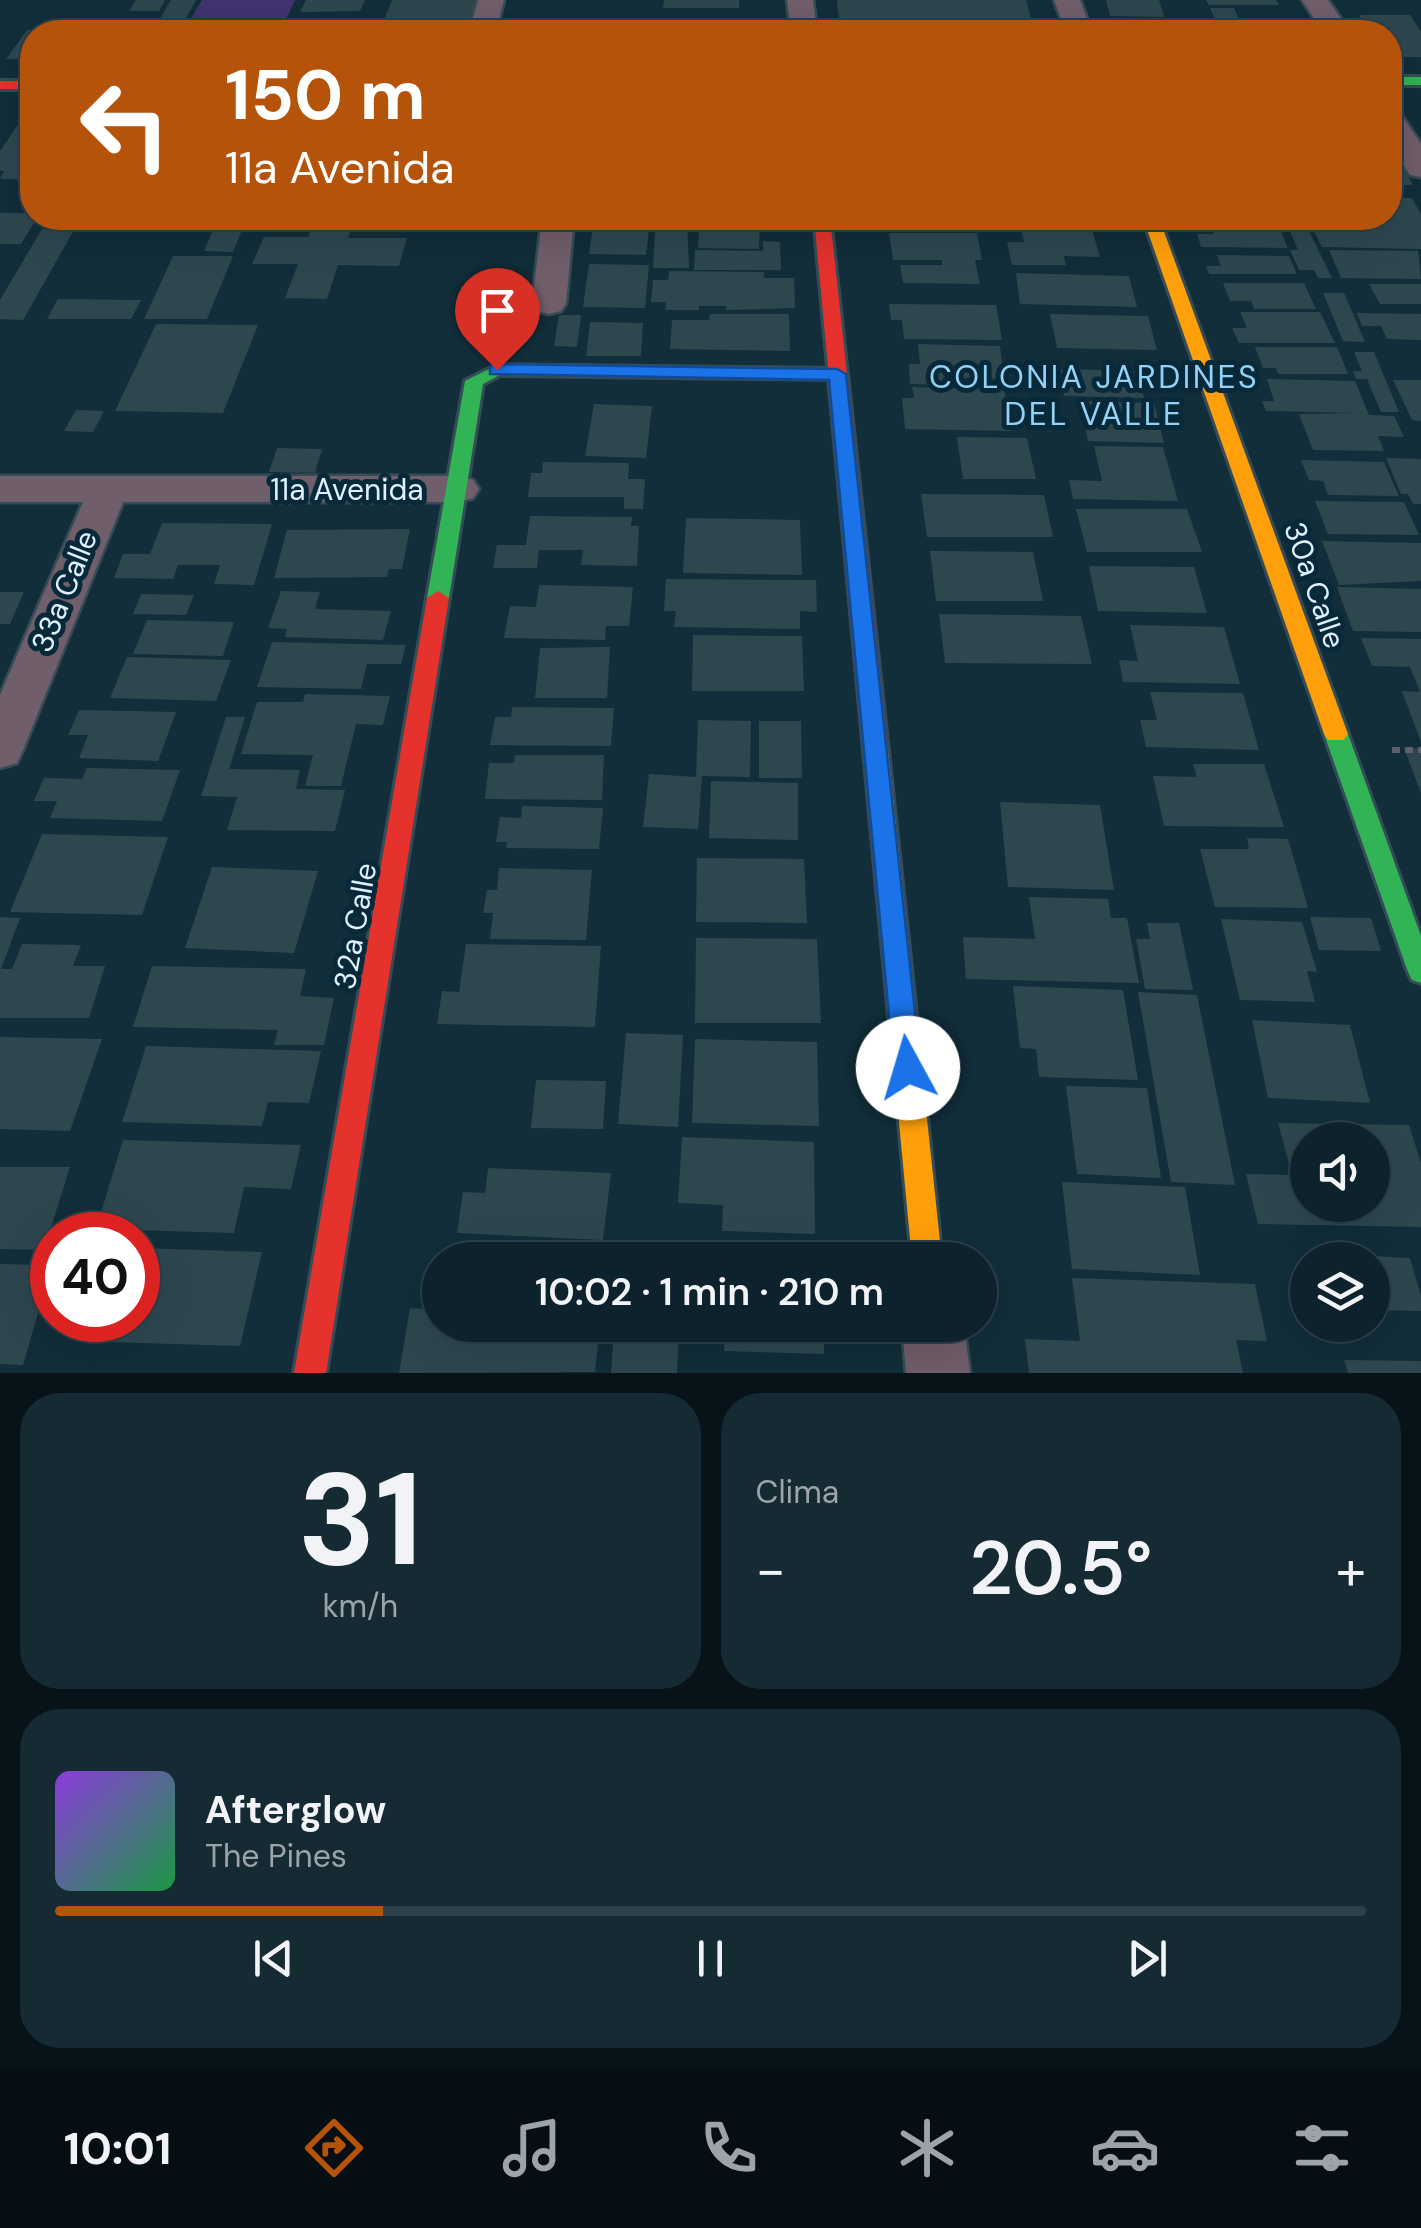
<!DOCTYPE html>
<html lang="es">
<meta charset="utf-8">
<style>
body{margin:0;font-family:"DM Sans",sans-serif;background:#162a34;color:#f1f3f6;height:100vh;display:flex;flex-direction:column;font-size:38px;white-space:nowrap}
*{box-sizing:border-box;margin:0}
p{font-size:32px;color:#9aa4a9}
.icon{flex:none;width:55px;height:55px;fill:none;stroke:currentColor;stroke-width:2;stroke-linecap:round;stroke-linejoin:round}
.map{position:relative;height:1373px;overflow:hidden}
.details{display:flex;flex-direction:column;gap:20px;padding:20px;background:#071318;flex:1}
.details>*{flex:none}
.guide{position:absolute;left:20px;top:20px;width:1382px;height:210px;border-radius:40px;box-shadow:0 10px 40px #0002,0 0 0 2px #2d3f48;background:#b45309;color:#fff;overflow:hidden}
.controls{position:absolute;left:1290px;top:1122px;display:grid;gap:20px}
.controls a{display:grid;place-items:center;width:100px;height:100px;border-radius:50%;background:#0d222c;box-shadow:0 10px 40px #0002,0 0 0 2px #2d3f48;font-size:50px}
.speed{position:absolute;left:30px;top:1212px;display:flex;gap:20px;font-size:50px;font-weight:700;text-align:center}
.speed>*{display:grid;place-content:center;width:130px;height:130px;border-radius:50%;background:#0d222c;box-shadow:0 10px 40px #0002,0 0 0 2px #2d3f48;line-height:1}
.speed .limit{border:15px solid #d22;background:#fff;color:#111}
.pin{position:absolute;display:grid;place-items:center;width:85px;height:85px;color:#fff;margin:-102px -42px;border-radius:50% 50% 50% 0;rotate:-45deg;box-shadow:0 0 10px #0007}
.pin .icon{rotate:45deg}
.me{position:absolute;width:110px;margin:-55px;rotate:354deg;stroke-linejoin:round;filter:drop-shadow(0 0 8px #0008)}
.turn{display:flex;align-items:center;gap:35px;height:210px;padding:0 40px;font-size:45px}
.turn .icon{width:130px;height:130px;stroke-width:2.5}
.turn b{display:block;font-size:70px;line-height:85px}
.big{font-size:75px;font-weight:600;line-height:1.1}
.details .card{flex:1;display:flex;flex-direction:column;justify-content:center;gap:15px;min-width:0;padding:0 35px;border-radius:40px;background:#162a34}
.details .dial{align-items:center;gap:0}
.dial b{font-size:130px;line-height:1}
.song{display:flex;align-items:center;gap:30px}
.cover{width:120px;height:120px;border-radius:15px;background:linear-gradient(135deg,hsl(270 70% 55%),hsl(140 70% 35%))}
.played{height:10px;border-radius:5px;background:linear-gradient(90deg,#b45309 25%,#2d3f48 25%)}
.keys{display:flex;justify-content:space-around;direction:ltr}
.heat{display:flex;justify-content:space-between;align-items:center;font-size:55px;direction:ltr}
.details .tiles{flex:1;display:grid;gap:20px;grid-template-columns:1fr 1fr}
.card:last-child{grid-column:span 2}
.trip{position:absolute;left:422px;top:1242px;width:575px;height:100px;border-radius:50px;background:#0d222c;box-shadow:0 10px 40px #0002,0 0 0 2px #2d3f48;font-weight:600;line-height:100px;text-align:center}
.dock{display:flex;height:160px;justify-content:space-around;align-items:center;background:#050e12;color:#9aa4a9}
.dock .icon{width:70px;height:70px}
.dock .active{color:#b45309}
.dock b{font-size:45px;color:#f1f3f6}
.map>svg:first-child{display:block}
.green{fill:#413470}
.building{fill:#2e474f;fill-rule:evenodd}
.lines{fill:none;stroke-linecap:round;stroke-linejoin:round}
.street-casing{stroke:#354c56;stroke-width:5}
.fast-casing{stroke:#354c56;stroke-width:6}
.slow-casing{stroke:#354c56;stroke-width:6}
.jam-casing{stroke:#354c56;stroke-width:6}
.path{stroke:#5f5f6a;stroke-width:6;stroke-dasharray:8 5;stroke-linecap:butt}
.street{fill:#705e6a;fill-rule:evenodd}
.fast{fill:#30b455;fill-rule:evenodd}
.slow{fill:#ff9f0a;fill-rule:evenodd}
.jam{fill:#e5322d;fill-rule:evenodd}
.route{fill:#1a73e8;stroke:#114b97;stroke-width:2.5}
.labels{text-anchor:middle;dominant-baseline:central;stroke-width:10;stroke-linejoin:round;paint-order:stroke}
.street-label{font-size:30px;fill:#dff1fc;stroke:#08293a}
.neighbourhood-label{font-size:32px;letter-spacing:2.5px;fill:#94d2f5;stroke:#08293a}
</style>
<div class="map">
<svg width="1421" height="1373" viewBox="0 0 1421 1373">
<rect width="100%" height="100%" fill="#112e3a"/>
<polygon class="green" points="202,0 295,0 280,32 183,32"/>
<g class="building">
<polygon points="136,0 165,0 159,11 129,11"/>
<polygon points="171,0 196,0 185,20 159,20"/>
<polygon points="306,0 365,0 360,11 300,12"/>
<polygon points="392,0 485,0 476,32 379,32"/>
<polygon points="664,0 739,0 739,8 663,8"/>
<polygon points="837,0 1026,0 1032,21 839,20"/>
<polygon points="1106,0 1159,0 1164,17 1110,16"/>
<polygon points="1206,0 1276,0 1279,5 1209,5"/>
<polygon points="1210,8 1234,8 1244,31 1220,31"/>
<polygon points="1359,15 1410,15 1421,32 1421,57 1390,57 1390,32 1369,32"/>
<polygon points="112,22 151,23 144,32 105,32"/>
<polygon points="996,23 1050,24 1053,32 998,32"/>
<rect x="677" y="27" width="77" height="5"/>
<polygon points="27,30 32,30 32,59 6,59"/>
<polygon points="17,126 32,126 32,180 0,179 4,171 0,171 0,151"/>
<polygon points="1390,145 1413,185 1390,185"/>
<polygon points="1390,198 1412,198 1421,214 1421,249 1322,247 1314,231 1353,231 1346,218 1390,218"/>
<polygon points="0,213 32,213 32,218 37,218 21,244 0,244"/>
<polygon points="97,218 192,218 188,222 100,223"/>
<polygon points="218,218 247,218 233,252 204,251"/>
<polygon points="315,218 355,218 348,238 407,238 399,266 338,265 327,299 285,298 298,264 252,264 264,237 308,237"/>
<polygon points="656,218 687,218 689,268 653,268"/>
<polygon points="700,218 760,218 759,249 698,248"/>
<polygon points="881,218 932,218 933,226 882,225"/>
<polygon points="1004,218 1086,218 1089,226 1006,226"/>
<polygon points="1187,218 1228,218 1230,223 1189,223"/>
<polygon points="1242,218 1296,218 1300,225 1245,225"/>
<polygon points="1308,218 1342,218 1348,229 1313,229"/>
<polygon points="594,219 650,220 646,255 589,254"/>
<polygon points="1211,226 1279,227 1288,248 1201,247 1197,234 1214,234"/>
<polygon points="42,229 74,230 23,320 0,319 0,300"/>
<polygon points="1021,229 1092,230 1100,257 1064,256 1066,265 1012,265 1007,242 1024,242"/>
<polygon points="1290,231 1309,231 1332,278 1318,278 1314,270 1299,270 1290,250 1298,250"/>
<polygon points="889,233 977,233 982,260 975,260 980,284 903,283 900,265 942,265 942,260 893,260"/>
<polygon points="763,241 780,242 781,270 694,270 695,250 763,251"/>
<polygon points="1329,250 1418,251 1421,279 1341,278"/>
<polygon points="1217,255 1289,256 1297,274 1209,274 1206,266 1221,266"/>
<polygon points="173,256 233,256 207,319 144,319"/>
<polygon points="589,264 649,265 645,308 583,307"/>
<polygon points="669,271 764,272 764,278 794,278 795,308 726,310 726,306 699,306 699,310 665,310 666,302 651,302 653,280 668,280"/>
<polygon points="1016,273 1129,276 1137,307 1020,304"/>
<polygon points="1223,283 1304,283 1316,309 1254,309 1251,301 1230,301"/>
<polygon points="1369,284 1421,284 1421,304 1380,304"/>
<polygon points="1323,293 1344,293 1365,342 1343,341"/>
<polygon points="58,299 141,300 131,319 47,319"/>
<polygon points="889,304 996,305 1002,340 904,339 902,320 891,320"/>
<polygon points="1240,312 1320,312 1335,343 1239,343 1232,328 1247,328"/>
<polygon points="1357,313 1421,314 1421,340 1387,339 1381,326 1362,326"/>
<polygon points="710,314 789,314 790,351 670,349 672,320 709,320"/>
<polygon points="1050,314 1148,316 1157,350 1057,348"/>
<polygon points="559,315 581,315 577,347 554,346"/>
<polygon points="590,322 643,323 641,356 586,356"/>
<polygon points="156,324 258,325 223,413 115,411"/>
<polygon points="918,344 1000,346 1004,379 943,377 944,385 910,384 909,364 920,364"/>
<polygon points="1255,347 1337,347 1348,374 1278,374 1276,368 1263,368"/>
<polygon points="1354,352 1374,352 1399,412 1381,412 1367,379 1356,379 1353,371 1362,371"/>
<polygon points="1059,369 1137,371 1144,398 1064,396"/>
<polygon points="1267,379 1355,381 1369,415 1394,416 1404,437 1378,436 1384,451 1313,450 1299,414 1355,413 1266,411 1262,401 1274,401"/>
<polygon points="1393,380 1421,380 1421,421 1412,420"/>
<polygon points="912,387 1004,389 1011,431 905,429 902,398 914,398"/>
<polygon points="1080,401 1154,403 1164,443 1088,441"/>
<polygon points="594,404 652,406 646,458 585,456"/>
<polygon points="76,410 104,411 93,432 64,431"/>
<polygon points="957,437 1027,438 1036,479 963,479"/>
<polygon points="1094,446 1163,447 1178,501 1073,499 1069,480 1102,481"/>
<polygon points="277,448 322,449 315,473 269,472"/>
<polygon points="1386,458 1421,459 1421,504 1413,504 1408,494 1401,494"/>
<polygon points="1301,460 1384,462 1399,496 1328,495 1323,481 1309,480"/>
<polygon points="543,462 629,463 628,479 645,479 643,509 624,509 624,497 528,497 531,473 542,473"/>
<polygon points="921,494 1044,495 1053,537 927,537"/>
<polygon points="1315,501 1404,502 1419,535 1328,534"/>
<polygon points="1076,509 1187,509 1202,552 1087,552"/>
<polygon points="530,516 632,517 631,526 639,526 637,566 581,565 583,550 539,550 537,568 493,568 497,545 526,545"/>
<polygon points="686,518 800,520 802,575 683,573"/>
<polygon points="162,523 272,524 254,585 214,584 220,565 178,565 173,579 114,578 123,554 150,554"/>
<polygon points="410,529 402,569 389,569 387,577 274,578 287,530"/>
<polygon points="1322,541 1421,543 1421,581 1339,585"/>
<polygon points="930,551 1033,552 1043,601 936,601"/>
<polygon points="1089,566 1194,567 1207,613 1098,611"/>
<polygon points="666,579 816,580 817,612 800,611 800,629 674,627 676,611 664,611"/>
<polygon points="539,585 633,587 629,626 606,626 605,640 504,638 510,606 536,607"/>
<polygon points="1337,587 1421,589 1421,632 1353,631"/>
<polygon points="281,591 320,592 315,609 391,611 383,640 285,637 287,629 268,628"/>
<polygon points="0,592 24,592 10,624 0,624"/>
<polygon points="141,594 194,595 186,615 133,614"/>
<polygon points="939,614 1081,616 1092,664 945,663"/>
<polygon points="147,620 234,622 223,656 133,654"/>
<polygon points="1130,625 1224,627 1240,684 1123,682 1119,660 1138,661"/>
<polygon points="693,635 802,636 804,691 692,691"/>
<polygon points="1361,638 1421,639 1421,742 1402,691 1420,692 1410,667 1372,666"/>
<polygon points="272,642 406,645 401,664 367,664 361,689 257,687"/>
<polygon points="610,647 607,698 535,698 540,648"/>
<polygon points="127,657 231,660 216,701 110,698"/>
<polygon points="1150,692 1243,693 1259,750 1146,747 1140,720 1157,720"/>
<polygon points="305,694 390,696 383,725 356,724 341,786 305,786 313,755 241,754 257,702 303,702"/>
<polygon points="512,707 614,708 611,746 490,745 495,717 511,717"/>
<polygon points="79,710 176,712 158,761 79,758 88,735 68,735"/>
<polygon points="226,717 245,717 229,769 300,770 296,789 345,790 335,831 227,830 237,797 201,796"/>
<polygon points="698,720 751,721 750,777 702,776 698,829 643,827 649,774 696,777"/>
<polygon points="759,721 801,721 802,778 759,778"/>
<polygon points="1404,748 1421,749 1421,793"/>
<polygon points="515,755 604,755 602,800 485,799 489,763 514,763"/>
<polygon points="1193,764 1264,764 1284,827 1164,826 1153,776 1197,777"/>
<polygon points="87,768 180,770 162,821 50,818 57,801 34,801 44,778 82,779"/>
<polygon points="711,781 798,783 798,840 709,838"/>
<polygon points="1000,802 1100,805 1114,890 1008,887"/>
<polygon points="522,806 603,808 599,849 506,848 507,842 496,842 500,817 521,818"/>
<polygon points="42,834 168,837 142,915 10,912"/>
<polygon points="1247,838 1288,839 1308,908 1215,907 1200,849 1249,849"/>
<polygon points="697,858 804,859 807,923 696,922"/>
<polygon points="212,867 318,871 294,953 185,948"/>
<polygon points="499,868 592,870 586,940 490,939 493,913 483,913 487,890 497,890"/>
<polygon points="1029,897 1108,899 1111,918 1127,918 1139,983 966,979 963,937 1035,939"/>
<polygon points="0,917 20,918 1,969 12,969 22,944 81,945 73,966 105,966 89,1018 0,1018"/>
<polygon points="1310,917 1371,918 1381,951 1319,950"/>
<polygon points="1221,919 1302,922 1317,972 1307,971 1315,1002 1240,1000"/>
<polygon points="1147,923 1179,923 1193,990 1145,989 1136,939 1150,939"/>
<polygon points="696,938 817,939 821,1023 695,1023"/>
<polygon points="466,944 601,946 595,1027 437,1024 442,991 459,992"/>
<polygon points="152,966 306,969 300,996 334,998 324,1045 274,1045 278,1030 133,1027"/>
<polygon points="1013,986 1123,990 1138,1080 1039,1077 1036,1049 1020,1048"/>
<polygon points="1138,992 1197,995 1235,1185 1171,1182"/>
<polygon points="1252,1020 1350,1025 1370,1103 1268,1098"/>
<polygon points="626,1033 683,1035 678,1127 618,1124"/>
<polygon points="0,1037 102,1039 70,1131 0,1129"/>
<polygon points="695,1039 817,1042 819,1126 692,1123"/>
<polygon points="146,1046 321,1051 309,1103 268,1102 262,1126 122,1122"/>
<polygon points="536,1080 606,1081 603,1129 531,1128"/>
<polygon points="1066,1086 1147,1088 1161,1178 1077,1174"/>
<path d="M 1278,1123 L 1409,1125 L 1421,1163 L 1421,1227 L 1258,1224 L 1246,1174 L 1292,1175 ZM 1308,1140 L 1372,1140 L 1372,1205 L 1308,1205 Z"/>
<polygon points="682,1137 814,1142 815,1234 722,1231 723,1205 678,1203"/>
<polygon points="123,1140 301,1145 291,1189 244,1187 234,1233 96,1229"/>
<polygon points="0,1167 70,1167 44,1250 0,1249"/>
<polygon points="488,1168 611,1173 603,1240 457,1233 463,1192 485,1193"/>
<polygon points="1062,1182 1185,1187 1200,1275 1072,1269"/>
<polygon points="615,1247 713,1250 712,1260 614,1260"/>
<polygon points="138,1248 262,1252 240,1346 108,1342 114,1320 138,1320"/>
<polygon points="1312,1253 1410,1258 1421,1296 1421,1311 1372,1310 1372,1260 1314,1260"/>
<polygon points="0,1264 52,1265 23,1365 0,1364"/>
<polygon points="432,1271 440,1272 440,1325 600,1325 595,1372 399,1373 410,1308 425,1309"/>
<polygon points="1072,1278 1255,1284 1267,1341 1236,1340 1243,1373 1029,1373 1025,1339 1080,1341"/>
<polygon points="725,1325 824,1325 824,1354 724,1351"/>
<polygon points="614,1329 679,1330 677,1373 611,1373"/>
<polygon points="1344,1360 1421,1361 1421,1373 1348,1373"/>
</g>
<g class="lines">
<defs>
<g id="street">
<polygon points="478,0 504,0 496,32 469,32"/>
<polygon points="787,0 813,0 817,32 791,32"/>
<polygon points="1054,0 1080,0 1092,32 1066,32"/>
<polygon points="1302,0 1328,0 1350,32 1323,32"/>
<polygon points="1390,110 1400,113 1421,144 1421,177 1410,175 1390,143"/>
<polygon points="542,218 574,218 566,304 561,311 549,314 537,311 532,304"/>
<polygon points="0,476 459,476 473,480 479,489 473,498 459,502 123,502 23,750 17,763 0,768 0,695 83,502 0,502"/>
<polygon points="902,1325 964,1325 970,1373 906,1373"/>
</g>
<g id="fast">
<rect x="1390" y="77" width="31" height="8"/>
<polygon points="497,365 837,369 846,374 837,379 500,375 483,384 449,598 438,605 427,598 465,381"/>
<polygon points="1336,725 1344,728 1348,734 1421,936 1421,983 1412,980 1408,972 1324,734 1328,728"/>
</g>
<g id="slow">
<polygon points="1143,218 1159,218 1348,734 1344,740 1328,740 1324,734"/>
<polygon points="876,742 884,745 888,751 942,1260 912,1260 864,751 868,745"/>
</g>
<g id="jam">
<rect x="0" y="81" width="32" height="8"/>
<polygon points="814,218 830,218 888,751 884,757 868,757 864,751"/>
<polygon points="438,591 449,598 326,1373 294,1373 427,598"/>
</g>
</defs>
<use href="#street" class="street-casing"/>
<use href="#fast" class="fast-casing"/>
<use href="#slow" class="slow-casing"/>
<use href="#jam" class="jam-casing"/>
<polyline class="path" points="1392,750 1421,750"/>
<use href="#street" class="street"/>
<use href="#fast" class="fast"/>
<use href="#slow" class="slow"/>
<use href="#jam" class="jam"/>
</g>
<polygon class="route" points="497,364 837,369 846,374 921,1068 917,1076 908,1080 898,1076 894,1068 829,380 490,374 490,366"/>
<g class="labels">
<g class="street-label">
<text x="347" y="489">11a Avenida</text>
<text transform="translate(1315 585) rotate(71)">30a Calle</text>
<text transform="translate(64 591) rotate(-68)">33a Calle</text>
<text transform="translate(355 926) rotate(-80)">32a Calle</text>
</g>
<g class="neighbourhood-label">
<text x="1094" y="377">COLONIA JARDINES<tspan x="1094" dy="37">DEL VALLE</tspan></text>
</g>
</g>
</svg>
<div class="controls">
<a><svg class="icon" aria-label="sound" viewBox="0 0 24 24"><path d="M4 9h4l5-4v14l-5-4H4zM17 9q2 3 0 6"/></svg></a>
<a><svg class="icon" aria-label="layers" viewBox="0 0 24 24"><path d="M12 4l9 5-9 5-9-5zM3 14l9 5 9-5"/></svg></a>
</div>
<div class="speed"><div class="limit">40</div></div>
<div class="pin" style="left:497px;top:370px;background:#d93025"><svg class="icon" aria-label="arrive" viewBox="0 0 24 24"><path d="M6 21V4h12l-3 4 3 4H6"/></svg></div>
<svg class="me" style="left:908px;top:1068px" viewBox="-20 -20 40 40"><circle r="19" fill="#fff"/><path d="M0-13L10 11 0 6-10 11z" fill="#1a73e8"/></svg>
<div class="trip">10:02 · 1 min · 210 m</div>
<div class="guide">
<div class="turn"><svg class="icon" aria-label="left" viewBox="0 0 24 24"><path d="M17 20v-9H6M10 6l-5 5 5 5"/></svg><div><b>150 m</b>11a Avenida</div></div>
</div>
</div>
<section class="details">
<div class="tiles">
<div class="card dial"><b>31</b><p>km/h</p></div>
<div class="card"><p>Clima</p>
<div class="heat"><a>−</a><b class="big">20.5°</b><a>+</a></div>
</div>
<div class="card">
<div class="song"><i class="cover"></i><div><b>Afterglow</b><p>The Pines</p></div></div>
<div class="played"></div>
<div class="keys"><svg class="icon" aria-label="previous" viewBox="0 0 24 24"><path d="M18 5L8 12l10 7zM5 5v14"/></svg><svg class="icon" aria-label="pause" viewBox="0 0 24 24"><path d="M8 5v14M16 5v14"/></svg><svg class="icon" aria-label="next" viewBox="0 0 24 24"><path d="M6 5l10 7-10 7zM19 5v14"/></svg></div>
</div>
</div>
</section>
<nav class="dock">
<b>10:01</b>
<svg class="icon active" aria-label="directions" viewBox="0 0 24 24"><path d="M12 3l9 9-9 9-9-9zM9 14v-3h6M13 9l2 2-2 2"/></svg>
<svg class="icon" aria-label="music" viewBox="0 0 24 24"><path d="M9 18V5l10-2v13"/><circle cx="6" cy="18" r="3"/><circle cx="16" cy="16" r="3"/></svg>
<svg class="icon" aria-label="phone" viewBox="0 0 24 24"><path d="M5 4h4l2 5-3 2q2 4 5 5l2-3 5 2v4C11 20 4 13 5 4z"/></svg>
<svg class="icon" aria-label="climate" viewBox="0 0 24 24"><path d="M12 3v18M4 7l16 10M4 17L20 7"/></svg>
<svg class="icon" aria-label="car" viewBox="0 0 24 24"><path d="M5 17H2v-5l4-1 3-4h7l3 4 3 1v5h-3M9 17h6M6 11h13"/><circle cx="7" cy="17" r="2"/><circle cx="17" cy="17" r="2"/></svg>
<svg class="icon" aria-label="filters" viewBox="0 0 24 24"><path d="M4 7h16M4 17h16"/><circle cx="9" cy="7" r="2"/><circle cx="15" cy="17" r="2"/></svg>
</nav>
